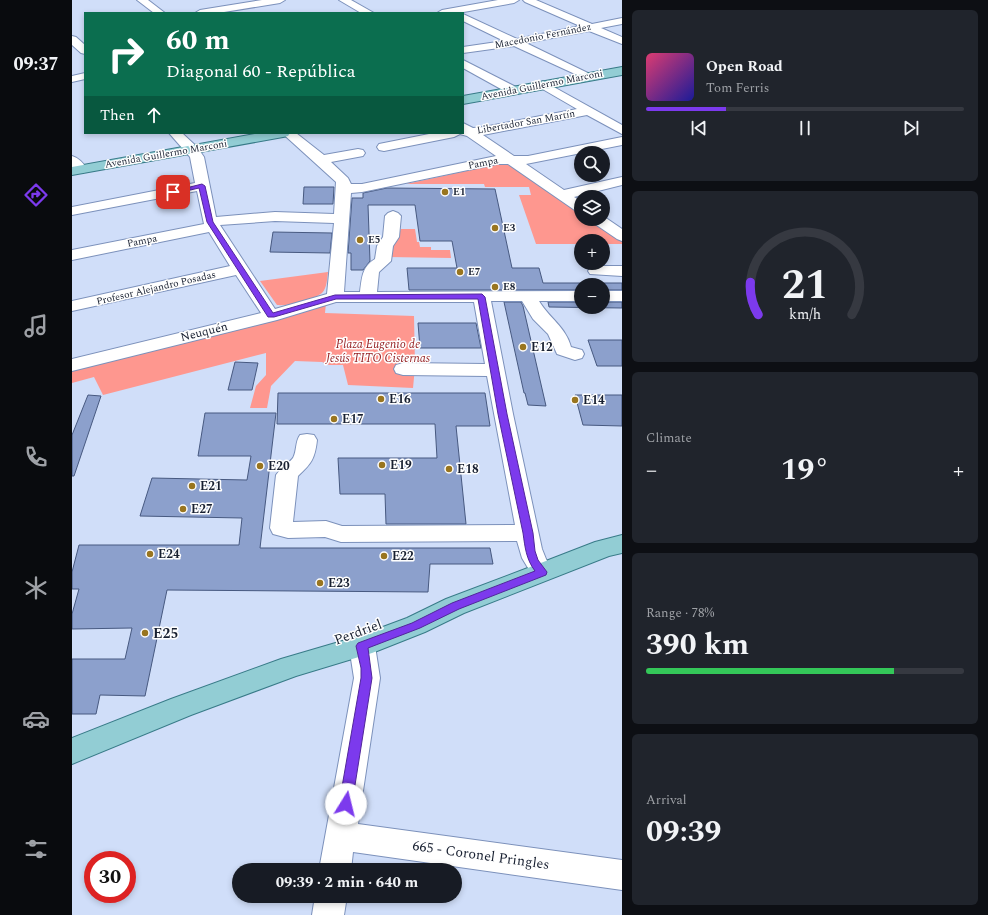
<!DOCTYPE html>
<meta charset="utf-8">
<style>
body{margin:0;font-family:Spectral,serif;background:#20242c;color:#f1f3f6;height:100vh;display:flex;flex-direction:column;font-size:15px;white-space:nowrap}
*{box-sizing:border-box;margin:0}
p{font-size:13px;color:#9ea1a6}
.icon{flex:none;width:22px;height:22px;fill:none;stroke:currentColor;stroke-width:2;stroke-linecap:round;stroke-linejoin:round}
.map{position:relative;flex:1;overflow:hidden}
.drawer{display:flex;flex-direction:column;gap:10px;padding:10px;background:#0d0f14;width:366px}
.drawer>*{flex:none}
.hud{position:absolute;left:12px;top:12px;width:380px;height:122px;border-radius:0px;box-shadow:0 2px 6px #0003;background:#0b6e4f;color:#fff;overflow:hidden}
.fabs{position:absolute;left:502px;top:146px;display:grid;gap:8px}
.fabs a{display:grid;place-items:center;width:36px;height:36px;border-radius:50%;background:#171b24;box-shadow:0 2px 6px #0003;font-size:20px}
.speed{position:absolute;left:12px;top:851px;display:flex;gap:8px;font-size:20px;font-weight:700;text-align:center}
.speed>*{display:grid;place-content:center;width:52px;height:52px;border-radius:50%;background:#171b24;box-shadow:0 2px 6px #0003;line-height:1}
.speed .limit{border:6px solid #d22;background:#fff;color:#111}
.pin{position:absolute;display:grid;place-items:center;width:34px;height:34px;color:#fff;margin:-17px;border-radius:8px;box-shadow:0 2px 6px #0006}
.me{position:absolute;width:44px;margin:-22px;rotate:9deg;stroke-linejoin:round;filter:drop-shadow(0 0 3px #0008)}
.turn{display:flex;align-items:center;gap:14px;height:84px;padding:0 16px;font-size:18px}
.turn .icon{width:52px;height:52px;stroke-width:2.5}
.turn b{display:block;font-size:28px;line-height:34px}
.then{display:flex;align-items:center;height:38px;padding:0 16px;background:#0003;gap:8px;font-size:15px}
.big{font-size:30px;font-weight:700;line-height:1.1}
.drawer .card{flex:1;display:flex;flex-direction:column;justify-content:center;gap:6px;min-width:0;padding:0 14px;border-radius:6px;background:#20242c}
.drawer .dial{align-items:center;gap:0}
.dial svg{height:104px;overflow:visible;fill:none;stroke:#363941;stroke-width:7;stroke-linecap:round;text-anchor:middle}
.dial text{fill:#f1f3f6;stroke:none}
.song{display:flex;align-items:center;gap:12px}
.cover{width:48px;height:48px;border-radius:6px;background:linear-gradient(135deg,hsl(340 70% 55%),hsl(240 70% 35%))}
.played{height:4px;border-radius:2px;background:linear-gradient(90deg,#7c3aed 25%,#363941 25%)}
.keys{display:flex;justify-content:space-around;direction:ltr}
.heat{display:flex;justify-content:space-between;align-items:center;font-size:22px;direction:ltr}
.charge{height:6px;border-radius:3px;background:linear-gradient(90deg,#34c759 78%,#363941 0)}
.trip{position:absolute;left:160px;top:863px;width:230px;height:40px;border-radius:20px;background:#171b24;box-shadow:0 2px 6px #0003;font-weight:700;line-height:40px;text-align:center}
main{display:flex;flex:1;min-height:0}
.menu{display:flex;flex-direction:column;width:72px;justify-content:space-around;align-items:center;background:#090b0e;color:#9ea1a6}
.menu .icon{width:28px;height:28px}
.menu .on{color:#7c3aed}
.menu b{font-size:18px;color:#f1f3f6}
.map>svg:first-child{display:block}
.green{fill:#fe978f}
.building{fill:#8ca0cc;stroke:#475980}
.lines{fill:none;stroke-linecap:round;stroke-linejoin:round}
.minor-casing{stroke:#7c91bb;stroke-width:2}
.major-casing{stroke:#387b88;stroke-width:2}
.minor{fill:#fff;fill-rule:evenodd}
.major{fill:#92cdd4;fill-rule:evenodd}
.route{fill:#7c3aed;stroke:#51269a}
.poi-dot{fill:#99751f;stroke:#fefefe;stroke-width:1.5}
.labels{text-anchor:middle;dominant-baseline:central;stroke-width:3;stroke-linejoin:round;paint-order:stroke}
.far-street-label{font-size:10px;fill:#171f30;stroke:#fefefe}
.far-poi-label{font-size:10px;font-weight:bold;fill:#171f30;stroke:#fefefe;text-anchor:start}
.street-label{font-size:12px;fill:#171f30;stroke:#fefefe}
.park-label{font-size:12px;font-style:italic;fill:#972326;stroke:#fefefe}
.poi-label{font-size:12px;font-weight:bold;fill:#171f30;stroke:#fefefe;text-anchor:start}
.near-street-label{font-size:14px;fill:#171f30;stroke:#fefefe}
.near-poi-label{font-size:14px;font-weight:bold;fill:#171f30;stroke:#fefefe;text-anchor:start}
</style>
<main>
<nav class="menu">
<b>09:37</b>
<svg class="icon on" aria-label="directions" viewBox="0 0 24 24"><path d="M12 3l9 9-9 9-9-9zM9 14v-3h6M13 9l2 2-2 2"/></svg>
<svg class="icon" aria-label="music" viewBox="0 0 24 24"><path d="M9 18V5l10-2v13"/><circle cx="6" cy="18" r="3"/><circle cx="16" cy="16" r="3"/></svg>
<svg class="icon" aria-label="phone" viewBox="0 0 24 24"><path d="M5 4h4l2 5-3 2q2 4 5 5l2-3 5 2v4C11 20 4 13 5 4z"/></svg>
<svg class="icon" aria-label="climate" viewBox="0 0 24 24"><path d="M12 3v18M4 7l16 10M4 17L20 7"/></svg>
<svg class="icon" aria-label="car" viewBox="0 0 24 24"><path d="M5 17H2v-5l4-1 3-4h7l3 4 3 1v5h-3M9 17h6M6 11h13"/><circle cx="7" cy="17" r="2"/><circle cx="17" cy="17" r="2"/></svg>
<svg class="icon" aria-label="filters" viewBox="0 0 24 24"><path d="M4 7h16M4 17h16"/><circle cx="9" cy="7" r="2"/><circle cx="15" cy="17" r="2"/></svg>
</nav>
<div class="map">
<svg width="550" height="915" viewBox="0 0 550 915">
<rect width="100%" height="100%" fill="#d0def9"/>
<g class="green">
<polygon points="431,163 438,165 509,212 509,219 519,219 550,240 550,244 531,244 531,241 509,241 509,244 464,244 447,195 459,195 457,187 413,187 412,184 334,184"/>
<polygon points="329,229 343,229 345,242 347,242 348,247 359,247 359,250 378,250 379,258 316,257"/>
<path d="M 256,272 C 255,279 255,288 250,293 C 240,301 217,306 205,305 L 188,281 Z"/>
<polygon points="254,303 253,313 342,316 343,367 341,388 276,385 271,365 257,365 250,362 223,361 199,386 195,408 178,408 184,386 194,375 194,353 31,395 22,377 0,383 0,368"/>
</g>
<g class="building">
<polygon points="232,187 262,187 261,204 231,204"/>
<polygon points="315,188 423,189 440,268 467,268 471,283 550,283 550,290 531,290 531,285 509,285 509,290 337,290 335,268 385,268 380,241 348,241 343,205 296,205 298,261 291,270 279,270 279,253 276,253 280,198 291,198 291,193"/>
<polygon points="201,232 260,233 258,253 198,252"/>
<polygon points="432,302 449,302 451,306 474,406 456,405 453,393 452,393"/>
<polygon points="476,302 509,302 509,307 531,307 531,302 550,302 550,308 477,307"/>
<polygon points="346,323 404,323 409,348 348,348"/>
<polygon points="516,340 550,340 550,366 525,366"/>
<polygon points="163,362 186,363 180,390 156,390"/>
<polygon points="206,393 413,393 418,426 384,426 394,524 314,524 313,494 268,494 266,458 365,458 363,424 205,424"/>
<polygon points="16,395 29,396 2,476 0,476 0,435"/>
<polygon points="503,395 550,395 550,426 511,425"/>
<polygon points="133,413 204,413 188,548 418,548 421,564 358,564 356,592 95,590 73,696 28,695 24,714 0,714 0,659 53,659 60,628 0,629 0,614 7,589 0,589 0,572 7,545 167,545 170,518 68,516 80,478 175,480 179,456 126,456"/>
</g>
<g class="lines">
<defs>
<g id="minor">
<polygon points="65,0 76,0 93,13 82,13"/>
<polygon points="190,0 213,0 208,3 146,13 123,13 128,10"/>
<polygon points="267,0 279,0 302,13 289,13"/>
<polygon points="426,0 447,0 442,3 386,13 365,13 370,10"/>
<polygon points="451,0 464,0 520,24 550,18 550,24 529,28 550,37 550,44 517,31 454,43 520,75 522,77 520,79 516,80 442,46 391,53 391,47 432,41 391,21 391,14 445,39 508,26 453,2"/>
<polygon points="0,36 4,37 13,45 13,54 9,53 0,45"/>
<polygon points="391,60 446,88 448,91 446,94 438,94 391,68"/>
<polygon points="13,73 13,79 0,82 0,76"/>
<path d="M 471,81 L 550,125 L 550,134 L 515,115 L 411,135 L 442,156 L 456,156 L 550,137 L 550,145 L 454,164 L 492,190 L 550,177 L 550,185 L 502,197 L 509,201 L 509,212 L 504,211 L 436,164 L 425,164 L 290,192 L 279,193 L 272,292 L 288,292 C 290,277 290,267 303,259 L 305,246 L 311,237 L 313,216 L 316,213 L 321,211 L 326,213 L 329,216 L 327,237 L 321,246 L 319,261 L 307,272 L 305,292 L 509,291 L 509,301 L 467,301 C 477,318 494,327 499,347 L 510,350 L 512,354 L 510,358 L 503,360 L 485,354 L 476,334 L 461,319 L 450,301 L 419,301 L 441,414 L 470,549 L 474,559 L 482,572 L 478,578 L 470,581 L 462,578 L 450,558 L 445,541 L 269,542 L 253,537 L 216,538 L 201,534 L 198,528 L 204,475 C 209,468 216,464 221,458 C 225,451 223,442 228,435 L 235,434 L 242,435 L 245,440 C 243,459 239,464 226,476 L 221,522 L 254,521 L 270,526 L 443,525 L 415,376 L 331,375 L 324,373 L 322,369 L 324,365 L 331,363 L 413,364 L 402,302 L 264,302 L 205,320 L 0,371 L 0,359 L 189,313 L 164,275 L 0,311 L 0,301 L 158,266 L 137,232 L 0,260 L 0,250 L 132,224 L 125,191 L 0,215 L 0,207 L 123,183 L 118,157 L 97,133 L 110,133 L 125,147 L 132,157 L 144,217 L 203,212 L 262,214 L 264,182 L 210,133 L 224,133 L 252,155 L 286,149 L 291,150 L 293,153 L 291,156 L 259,162 L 276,178 L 279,184 L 290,184 L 424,156 L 395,136 L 388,134 L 382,137 L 312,151 L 307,150 L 305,147 L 307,144 L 362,133 L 391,133 L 391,123 L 401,128 L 412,127 L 505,109 L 467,87 L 465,85 L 467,83 ZM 203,221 L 262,223 L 255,294 L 203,309 L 148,225 Z"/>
<path d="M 0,156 C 7,158 11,163 15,169 L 13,172 C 7,173 4,173 0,168 Z"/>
<polygon points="531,216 550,229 550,241 545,239 520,222 517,219 531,219"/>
<polygon points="524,266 550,266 550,276 518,274 516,271 518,268"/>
<rect x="531" y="291" width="19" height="10"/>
<polygon points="290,636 299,639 303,646 308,678 286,824 550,860 550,890 281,852 279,870 247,870 282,678 277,646 281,639"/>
<polygon points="243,896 275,896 272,915 240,915"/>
</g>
<g id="major">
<polygon points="550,67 550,75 391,104 391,96"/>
<polygon points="188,133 218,133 216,136 211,137 0,175 0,167"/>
<polygon points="550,535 550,553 537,556 392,613 353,632 300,653 224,676 119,715 0,764 0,738 99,699 209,659 284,637 335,618 374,599 461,566 523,542"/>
</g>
</defs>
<use href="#minor" class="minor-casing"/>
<use href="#major" class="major-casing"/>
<use href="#minor" class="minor"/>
<use href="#major" class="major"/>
</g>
<path class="route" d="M 130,184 L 133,186 L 141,222 L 201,313 L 263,295 L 410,294 L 413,297 L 435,414 L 461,533 L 463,551 L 466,560 L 475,572 L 474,575 L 387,609 L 348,628 L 296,648 L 300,678 L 280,804 L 278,808 L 274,810 L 269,808 L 267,804 L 289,678 L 289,668 L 284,646 L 286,643 L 340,623 L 380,603 L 463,571 C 454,559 453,547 451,533 L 426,414 L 406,299 L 264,299 L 202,317 L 196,317 L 135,222 L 127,188 L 101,194 L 98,192 Z"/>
<g class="poi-dot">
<circle cx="373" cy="192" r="4"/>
<circle cx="423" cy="228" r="4"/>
<circle cx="288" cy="240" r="4"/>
<circle cx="388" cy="272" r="4"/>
<circle cx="423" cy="287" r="4"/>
<circle cx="451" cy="347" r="4"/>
<circle cx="309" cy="399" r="4"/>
<circle cx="503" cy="400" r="4"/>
<circle cx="262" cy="419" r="4"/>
<circle cx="310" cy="465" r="4"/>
<circle cx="188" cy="466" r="4"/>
<circle cx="377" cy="469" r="4"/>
<circle cx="120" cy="486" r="4"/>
<circle cx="111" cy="509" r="4"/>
<circle cx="78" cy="554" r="4"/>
<circle cx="312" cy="556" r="4"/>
<circle cx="248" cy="583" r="4"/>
<circle cx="73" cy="633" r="4"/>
</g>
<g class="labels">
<g class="far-street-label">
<text transform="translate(471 36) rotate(-11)">Macedonio Fernández</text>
<text transform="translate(470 85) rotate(-11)">Avenida Guillermo Marconi</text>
<text transform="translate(454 122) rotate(-10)">Libertador San Martín</text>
<text transform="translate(94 154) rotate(-10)">Avenida Guillermo Marconi</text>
<text transform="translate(411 163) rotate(-11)">Pampa</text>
<text transform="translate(70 241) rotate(-11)">Pampa</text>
<text transform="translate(84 288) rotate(-13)">Profesor Alejandro Posadas</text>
</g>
<g class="far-poi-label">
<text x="381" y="192">E1</text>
<text x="431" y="228">E3</text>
<text x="296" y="240">E5</text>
<text x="396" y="272">E7</text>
<text x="431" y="287">E8</text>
</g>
<g class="street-label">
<text transform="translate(132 332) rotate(-14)">Neuquén</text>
</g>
<g class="park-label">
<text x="306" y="344">Plaza Eugenio de<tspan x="306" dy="14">Jesús TITO Cisternas</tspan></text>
</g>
<g class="poi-label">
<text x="459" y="347">E12</text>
<text x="317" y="399">E16</text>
<text x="511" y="400">E14</text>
<text x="270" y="419">E17</text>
<text x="318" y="465">E19</text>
<text x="196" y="466">E20</text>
<text x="385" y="469">E18</text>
<text x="128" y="486">E21</text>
<text x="119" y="509">E27</text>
<text x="86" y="554">E24</text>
<text x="320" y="556">E22</text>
<text x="256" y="583">E23</text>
</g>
<g class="near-street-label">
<text transform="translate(286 632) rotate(-20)">Perdriel</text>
<text transform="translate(409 855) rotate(8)">665 - Coronel Pringles</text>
</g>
<g class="near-poi-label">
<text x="81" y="633">E25</text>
</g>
</g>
</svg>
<div class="fabs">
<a><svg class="icon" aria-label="search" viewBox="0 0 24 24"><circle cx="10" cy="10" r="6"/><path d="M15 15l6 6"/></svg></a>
<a><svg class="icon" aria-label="layers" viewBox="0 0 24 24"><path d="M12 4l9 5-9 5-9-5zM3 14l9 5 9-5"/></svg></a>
<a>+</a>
<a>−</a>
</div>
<div class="speed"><div class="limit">30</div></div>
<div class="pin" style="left:101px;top:192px;background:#d93025"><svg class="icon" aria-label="arrive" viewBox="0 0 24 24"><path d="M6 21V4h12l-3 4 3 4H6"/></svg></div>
<svg class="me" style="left:274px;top:804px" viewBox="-20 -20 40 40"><circle r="19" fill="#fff"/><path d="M0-13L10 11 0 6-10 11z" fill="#7c3aed"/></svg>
<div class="trip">09:39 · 2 min · 640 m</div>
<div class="hud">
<div class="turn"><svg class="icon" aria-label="right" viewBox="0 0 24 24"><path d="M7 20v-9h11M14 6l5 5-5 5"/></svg><div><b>60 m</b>Diagonal 60 - República</div></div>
<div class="then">Then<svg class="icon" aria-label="ahead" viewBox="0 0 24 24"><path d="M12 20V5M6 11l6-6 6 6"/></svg></div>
</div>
</div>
<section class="drawer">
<div class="card">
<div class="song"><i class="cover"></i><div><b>Open Road</b><p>Tom Ferris</p></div></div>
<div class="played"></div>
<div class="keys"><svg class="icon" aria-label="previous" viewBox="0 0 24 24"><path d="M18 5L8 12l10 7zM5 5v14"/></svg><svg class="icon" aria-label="pause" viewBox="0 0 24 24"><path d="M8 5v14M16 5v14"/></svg><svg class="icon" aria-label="next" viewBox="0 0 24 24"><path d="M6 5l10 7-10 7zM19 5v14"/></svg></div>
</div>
<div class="card dial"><svg viewBox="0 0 100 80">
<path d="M14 69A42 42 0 1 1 86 69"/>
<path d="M14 69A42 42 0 0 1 8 44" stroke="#7c3aed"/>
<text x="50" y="56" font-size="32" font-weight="700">21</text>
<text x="50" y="72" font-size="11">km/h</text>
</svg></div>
<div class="card"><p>Climate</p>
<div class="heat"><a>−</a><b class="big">19°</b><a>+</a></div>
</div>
<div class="card"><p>Range · 78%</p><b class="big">390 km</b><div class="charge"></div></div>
<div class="card"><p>Arrival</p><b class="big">09:39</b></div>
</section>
</main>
